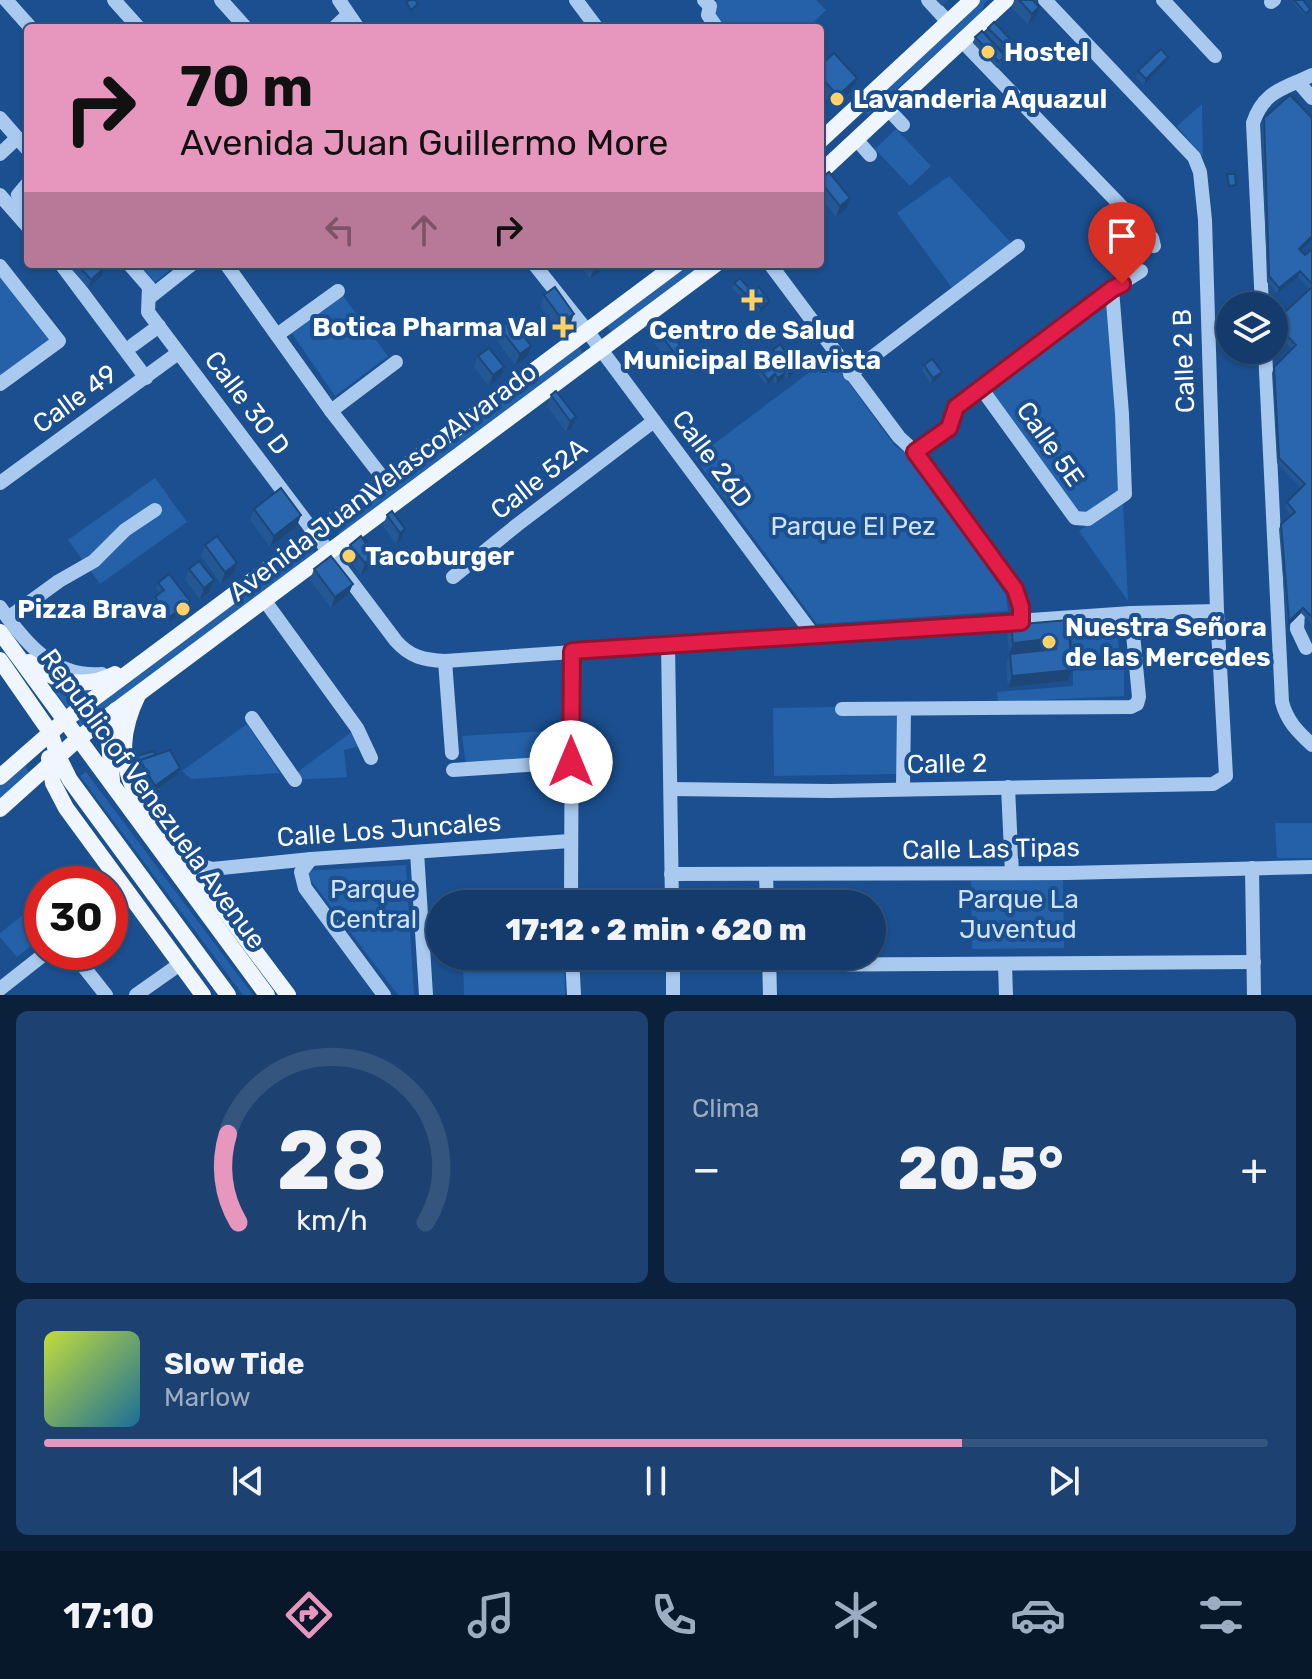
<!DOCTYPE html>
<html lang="es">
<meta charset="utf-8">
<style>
body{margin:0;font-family:Rubik,sans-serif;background:#1d4271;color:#f1f3f6;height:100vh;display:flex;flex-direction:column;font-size:30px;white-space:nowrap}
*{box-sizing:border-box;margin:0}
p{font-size:26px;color:#9dadc1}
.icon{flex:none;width:44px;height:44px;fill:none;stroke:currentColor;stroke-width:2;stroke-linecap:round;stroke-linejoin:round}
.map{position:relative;height:995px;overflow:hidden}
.details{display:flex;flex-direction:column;gap:16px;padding:16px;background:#0b203b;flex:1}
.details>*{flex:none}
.hud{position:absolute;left:24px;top:24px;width:800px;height:244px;border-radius:8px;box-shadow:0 2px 6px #0004,0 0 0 2px #33557e;background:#e797bd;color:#111;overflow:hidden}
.controls{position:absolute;left:1216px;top:292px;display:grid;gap:16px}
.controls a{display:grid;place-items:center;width:72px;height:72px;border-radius:50%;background:#143b6b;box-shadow:0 2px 6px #0004,0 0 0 2px #33557e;font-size:40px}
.speed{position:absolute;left:24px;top:866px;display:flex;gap:16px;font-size:40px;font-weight:700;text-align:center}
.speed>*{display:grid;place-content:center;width:104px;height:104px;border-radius:50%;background:#143b6b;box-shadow:0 2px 6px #0004,0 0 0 2px #33557e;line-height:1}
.speed .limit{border:12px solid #d22;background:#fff;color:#111}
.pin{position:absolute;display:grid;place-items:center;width:68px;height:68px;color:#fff;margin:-82px -34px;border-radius:50% 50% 50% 0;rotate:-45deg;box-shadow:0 0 8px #0007}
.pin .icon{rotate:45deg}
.me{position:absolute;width:88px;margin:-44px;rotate:0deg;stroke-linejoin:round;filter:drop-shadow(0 0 6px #0008)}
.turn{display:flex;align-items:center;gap:28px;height:168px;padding:0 24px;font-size:36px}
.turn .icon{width:104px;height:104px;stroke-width:2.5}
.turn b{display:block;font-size:56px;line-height:68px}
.lanes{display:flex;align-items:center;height:76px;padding:0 24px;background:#0003;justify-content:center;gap:40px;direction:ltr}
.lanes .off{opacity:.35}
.big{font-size:60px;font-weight:800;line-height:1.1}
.details .widget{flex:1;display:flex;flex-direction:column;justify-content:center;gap:12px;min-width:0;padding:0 28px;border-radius:12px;background:#1d4271}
.details .dial{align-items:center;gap:0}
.dial svg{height:208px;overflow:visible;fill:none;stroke:#33557e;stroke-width:7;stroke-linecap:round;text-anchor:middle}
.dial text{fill:#f1f3f6;stroke:none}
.song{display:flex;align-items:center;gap:24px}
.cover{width:96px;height:96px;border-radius:12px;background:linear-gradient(135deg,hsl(70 70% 55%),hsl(200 70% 35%))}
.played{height:8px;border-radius:4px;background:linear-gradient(90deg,#e797bd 75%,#33557e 75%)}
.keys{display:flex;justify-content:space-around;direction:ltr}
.heat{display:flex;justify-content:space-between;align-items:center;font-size:44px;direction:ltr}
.details .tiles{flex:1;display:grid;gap:16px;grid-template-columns:1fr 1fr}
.widget:last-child{grid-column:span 2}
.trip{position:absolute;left:426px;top:890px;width:460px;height:80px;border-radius:40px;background:#143b6b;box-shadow:0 2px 6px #0004,0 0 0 2px #33557e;font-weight:800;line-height:80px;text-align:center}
.tabs{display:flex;height:128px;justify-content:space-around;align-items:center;background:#08182b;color:#9dadc1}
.tabs .icon{width:56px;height:56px}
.tabs .on{color:#e797bd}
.tabs b{font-size:36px;color:#f1f3f6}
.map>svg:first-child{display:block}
.green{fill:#2461a8}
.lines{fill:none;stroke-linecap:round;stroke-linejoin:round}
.minor{stroke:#a9c9ee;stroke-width:14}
.major{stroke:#f0f6ff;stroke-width:16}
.wall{fill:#245895}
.shaded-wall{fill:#1d4779}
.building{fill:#2a66ad;stroke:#1d4779;stroke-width:2}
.route-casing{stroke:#92132f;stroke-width:20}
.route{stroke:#e11d48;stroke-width:14}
.poi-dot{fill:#ffd166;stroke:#1b4f8f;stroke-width:3}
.labels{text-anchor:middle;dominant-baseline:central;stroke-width:8;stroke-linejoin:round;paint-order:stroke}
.poi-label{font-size:26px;font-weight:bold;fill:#fff;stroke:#1b4f8f;text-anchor:start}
.street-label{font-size:26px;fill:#fff;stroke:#1b4f8f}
.park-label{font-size:26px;fill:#cfe3fa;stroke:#1b4f8f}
</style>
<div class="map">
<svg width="1312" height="995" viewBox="0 0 1312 995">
<rect width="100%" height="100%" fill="#1b4f8f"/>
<g class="green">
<polygon points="718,0 816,0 826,10 808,28 721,28 707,9"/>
<polygon points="977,0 988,0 984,4 982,12 868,115 863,109"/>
<polygon points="1202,104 1203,157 1177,126"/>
<polygon points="896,129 931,166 910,186 875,149"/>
<polygon points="949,176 1013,245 955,292 897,213"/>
<polygon points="139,264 177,264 155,282"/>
<polygon points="685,264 710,264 612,334 606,324"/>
<polygon points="0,273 52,338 0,380"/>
<polygon points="343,296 388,356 335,396 291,332"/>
<polygon points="1108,300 1111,300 1118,493 1086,516 1077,515 985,391"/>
<polygon points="579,347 584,356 341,537 338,533 361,512 367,502"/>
<polygon points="830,357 895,446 908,454 1006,595 1008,611 817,624 695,458"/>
<polygon points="155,478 187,522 100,584 68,540"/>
<polygon points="1121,501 1123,501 1128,601 1079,531"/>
<polygon points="311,543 314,552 286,577 81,728 76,716"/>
<polygon points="1117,629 1120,658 1074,662 1071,633"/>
<polygon points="1124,669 1124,696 998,702 997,692 1073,686 1073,671"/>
<polygon points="47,682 92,690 68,709"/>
<polygon points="899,706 900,774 774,776 773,708"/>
<polygon points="247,724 280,773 191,779 182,771"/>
<polygon points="357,728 363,745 344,750 347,777 295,780 292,776"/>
<polygon points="560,730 562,757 466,764 462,736"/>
<polygon points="23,762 30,774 0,801 0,783"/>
<polygon points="86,772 253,995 243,995 80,776"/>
<polygon points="1275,823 1312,823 1312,858 1277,858"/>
<polygon points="406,865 414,995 398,995 304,871"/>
<polygon points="1063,879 1064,948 972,949 971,881"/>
<polygon points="41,901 42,926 26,937 31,946 17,957 0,937 0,933"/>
<polygon points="537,956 564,956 565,995 464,995 463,963"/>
</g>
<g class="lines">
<g class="minor">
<polyline points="6,0 31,28"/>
<polyline points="114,0 139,28"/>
<polyline points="221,0 246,28"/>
<polyline points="339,0 358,28"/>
<polyline points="576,0 597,28"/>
<polyline points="704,0 710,6 708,15 717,28"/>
<polyline points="928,0 948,22"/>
<polyline points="1163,0 1215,56"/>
<polyline points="1271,2 1274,0"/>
<polyline points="334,28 348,15"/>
<polyline points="962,41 1152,238 1154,246"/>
<polyline points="1298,82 1312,98"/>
<polyline points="888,109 903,125"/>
<polyline points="0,118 28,150"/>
<polyline points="856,139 870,155"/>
<polyline points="0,154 17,138"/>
<polyline points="28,183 18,195 28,209"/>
<polyline points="0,195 28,227"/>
<polyline points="61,264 146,378"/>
<path d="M 129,264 L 149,287 L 148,312 L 396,641 C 410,657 424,660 445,661 L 1131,613 L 1217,611"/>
<polyline points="226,264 331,411 386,482"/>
<polyline points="534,264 588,332 814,636"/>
<polyline points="770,264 899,437 915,452 1015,589 1021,607 1021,622"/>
<polyline points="0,266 59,341 0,384"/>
<polyline points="149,298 192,264"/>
<path d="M 1262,306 L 1253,123 C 1264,90 1284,89 1312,75"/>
<polyline points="277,335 338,291"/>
<polyline points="133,345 159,326"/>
<path d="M 1265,350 L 1282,702 C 1287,721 1297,731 1312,745"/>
<polyline points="850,374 1018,246"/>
<polyline points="981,388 1075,518 1088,519 1125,494 1122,414 1112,289"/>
<polyline points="331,411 396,362"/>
<polyline points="915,452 949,428 956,407 1112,289 1141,271"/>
<polyline points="0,483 178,353"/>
<polyline points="453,577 517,525 654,421"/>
<polyline points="1299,597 1297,629 1306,648"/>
<polyline points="265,601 357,728 371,758"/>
<path d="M 0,607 C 25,643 54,678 102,674"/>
<polyline points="8,618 59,581 94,561 125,530 155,510"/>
<polyline points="668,644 672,904"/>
<polyline points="445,661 452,753"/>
<polyline points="842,709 1131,707 1137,704 1139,697 1131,613"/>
<polyline points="252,718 295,780"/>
<polyline points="453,770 571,762"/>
<polyline points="1008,787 1012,873"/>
<polyline points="671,789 831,791 1213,784 1226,776 1217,611 1205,220 1200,172 1194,157 1045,0"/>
<polyline points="903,789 904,709"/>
<polyline points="417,852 426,995"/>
<polyline points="311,859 301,872 305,888 384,995"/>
<polyline points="189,862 212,869 311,859 570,841"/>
<polyline points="1252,868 1254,995"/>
<polyline points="671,874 1068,873 1312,867"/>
<polyline points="766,875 767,904"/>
<polyline points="571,904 572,651"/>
<polyline points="72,952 106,995"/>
<polyline points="572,956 574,995"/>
<polyline points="673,956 673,995"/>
<polyline points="769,956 770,995"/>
<polyline points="1005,964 1006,995"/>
<polyline points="769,965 1254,962"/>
<polyline points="0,989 47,952"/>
<polyline points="136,995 180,964"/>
</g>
<g class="major">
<polyline points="820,141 972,0"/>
<polyline points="820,173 1006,0"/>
<polyline points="0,632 267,995"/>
<polyline points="0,660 50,732 58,756 70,780 228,995"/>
<path d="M 29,662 C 55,682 84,690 115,674"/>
<path d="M 138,695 C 122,728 118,760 136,793 L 288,995"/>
<polyline points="49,758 53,783 66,808 203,995"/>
<polyline points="0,777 65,720 677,264"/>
<polyline points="112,781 109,740 116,710"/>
<polyline points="0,809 79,738 716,264"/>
</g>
</g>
<g class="wall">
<polygon points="936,0 949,0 942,6"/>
<polygon points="1015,0 1033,0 1035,18 1028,25 1012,8"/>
<polygon points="1294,0 1309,11 1305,16 1293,3"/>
<polygon points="988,28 1012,41 1010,47 1004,52 986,33"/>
<polygon points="975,37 1003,61 997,68 973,43"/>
<polygon points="1168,57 1166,62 1144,85 1136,77 1138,71"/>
<polygon points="820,66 853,89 834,107 820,92"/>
<polygon points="1264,118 1312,118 1312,240 1301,251 1305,255 1312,249 1312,624 1301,613 1287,627 1279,529 1281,524 1291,515 1285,508 1287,502 1301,488 1277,463 1272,373 1274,367 1292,349 1274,329 1274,323 1310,289 1298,277 1277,294 1267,282 1262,124"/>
<polygon points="820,179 850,198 846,209 836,217 820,197"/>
<polygon points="67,264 102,264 105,267 102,276 88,288"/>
<polygon points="579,264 610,264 590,279"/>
<polygon points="734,283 769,301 767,306 758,314 732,288"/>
<polygon points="544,295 570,325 559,332 540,306"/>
<polygon points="1225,302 1230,306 1230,323 1228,323 1223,308"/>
<polygon points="500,328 527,357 515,365 496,339"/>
<polygon points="656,329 680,362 673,367 652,340"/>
<polygon points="773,350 796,368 794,373 787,379 784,375 783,379 776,384 773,380 766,385 749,362 751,356 766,356 771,354"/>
<polygon points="478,356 504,367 500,378 489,386 474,367"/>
<polygon points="924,365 940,377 931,384 922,371"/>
<polygon points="551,395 576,417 572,428 566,432 547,406"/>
<polygon points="254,509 297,526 270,547 250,520"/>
<polygon points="387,515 405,529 401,540 396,544 383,526"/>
<polygon points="205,545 233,574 221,584 201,556"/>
<polygon points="350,545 376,563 361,575 346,556"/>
<polygon points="189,569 214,580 210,591 200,599 185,580"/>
<polygon points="314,569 353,584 348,595 331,608 310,580"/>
<polygon points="158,583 190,601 188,607 168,623 153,603 155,597 160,593 156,588"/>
<polygon points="1068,620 1072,670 1068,681 1008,687 1006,665 1010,654 1007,636 1011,625"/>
<polygon points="155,755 180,768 178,774 153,792 138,766 136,758 137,756"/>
</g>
<g class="shaded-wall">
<polygon points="1039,7 1035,18 1028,25 1032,14"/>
<polygon points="1168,57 1166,62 1144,85 1146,79"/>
<polygon points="857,78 853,89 834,107 838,96"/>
<polygon points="850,198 846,209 836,217 840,206"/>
<polygon points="1312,236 1312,240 1297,254 1299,249"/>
<polygon points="599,264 610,264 590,279 594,268"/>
<polygon points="105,267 102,276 88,288 91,280"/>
<polygon points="1300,271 1298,277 1277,294 1279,288"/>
<polygon points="769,301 767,306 758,314 761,308"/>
<polygon points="574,314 570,325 559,332 563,321"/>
<polygon points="531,346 527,357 515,365 520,354"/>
<polygon points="684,351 680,362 673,367 677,356"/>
<polygon points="504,367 500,378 489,386 493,375"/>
<polygon points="796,368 794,373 787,379 789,373"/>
<polygon points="942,372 940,377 931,384 933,378"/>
<polygon points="785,373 783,379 776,384 778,378"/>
<polygon points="775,374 773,380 766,385 768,380"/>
<polygon points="576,417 572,428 566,432 570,421"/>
<polygon points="301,515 297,526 270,547 274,536"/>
<polygon points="405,529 401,540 396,544 400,533"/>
<polygon points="375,555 378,557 376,563 361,575 365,563"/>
<polygon points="237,563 233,574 221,584 225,572"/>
<polygon points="214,580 210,591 200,599 204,588"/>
<polygon points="353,584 348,595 331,608 335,597"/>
<polygon points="190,601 188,607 168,623 170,617"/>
<polygon points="1303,608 1301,613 1287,627 1289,621"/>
<polygon points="1055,638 1051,649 1009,654 1013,643"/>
<polygon points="1072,670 1068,681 1008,687 1012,676"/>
<polygon points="180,768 178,774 153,792 155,786"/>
</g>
<g class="building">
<polygon points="410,0 415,0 418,4 411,10 406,2"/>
<polygon points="1019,0 1033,0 1039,7 1032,14"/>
<polygon points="1294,0 1303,0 1310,9 1306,14"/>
<polygon points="994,22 1012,41 1006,46 988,28"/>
<polygon points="982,31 1005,56 999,62 975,37"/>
<polygon points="1161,49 1168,57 1146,79 1138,71"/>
<polygon points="834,53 857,78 838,96 820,76 820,66"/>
<polygon points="1290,95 1312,118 1312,236 1299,249 1305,255 1312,249 1312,284 1300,271 1279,288 1269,276 1264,118"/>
<polygon points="829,172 850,198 840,206 820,181 820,179"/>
<polygon points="1227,174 1235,174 1236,185 1229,186"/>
<polygon points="77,264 102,264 105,267 91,280"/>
<polygon points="740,278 752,292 759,287 769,301 761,308 734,283"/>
<polygon points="555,287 574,314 563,321 544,295"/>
<polygon points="1312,287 1312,617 1303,608 1289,621 1281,524 1295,512 1287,502 1305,484 1279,458 1274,367 1296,345 1274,322"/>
<polygon points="1225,302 1243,306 1230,306 1230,317"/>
<polygon points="511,319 531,346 520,354 500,328"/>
<polygon points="664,323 684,351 677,356 656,329"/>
<polygon points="780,344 796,368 789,373 773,350"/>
<polygon points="489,348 504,367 493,375 478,356"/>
<polygon points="761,349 766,356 771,353 785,373 778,378 775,374 768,380 751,356"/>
<polygon points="932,359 942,372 933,378 924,365"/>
<polygon points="556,391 576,417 570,421 551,395"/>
<polygon points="281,488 301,515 274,536 254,509"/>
<polygon points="392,511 405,529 400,533 387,515"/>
<polygon points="217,536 237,563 225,572 205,545"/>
<polygon points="361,536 375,555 365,563 350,545"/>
<polygon points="364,538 378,557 373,560 375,555 363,539"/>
<polygon points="331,556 353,584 335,597 314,569"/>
<polygon points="199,561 214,580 204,588 189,569"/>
<polygon points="169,574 190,601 170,617 155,597 164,590 158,583"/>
<polygon points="1068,620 1072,670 1012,676 1010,654 1056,649 1055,638 1013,643 1011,625"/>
<polygon points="170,750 180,768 155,786 140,760"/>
<polygon points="154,751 155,755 140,760 139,763 137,756"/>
</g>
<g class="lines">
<defs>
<polyline id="route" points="571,762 572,651 1021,622 1021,607 1015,589 915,452 949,428 956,407 1112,289 1122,284"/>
</defs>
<use href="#route" class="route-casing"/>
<use href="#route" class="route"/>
</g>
<g class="poi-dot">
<circle cx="988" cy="52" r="8"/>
<circle cx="837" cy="99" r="8"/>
<path d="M748 288h8v8h8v8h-8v8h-8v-8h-8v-8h8z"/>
<path d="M559 315h8v8h8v8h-8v8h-8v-8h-8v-8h8z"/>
<circle cx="349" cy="556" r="8"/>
<circle cx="183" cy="609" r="8"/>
<circle cx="1049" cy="642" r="8"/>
</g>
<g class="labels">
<g class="poi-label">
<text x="1004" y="52">Hostel</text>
<text x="853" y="99">Lavanderia Aquazul</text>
<text x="547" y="327" text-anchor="end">Botica Pharma Val</text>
<text x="752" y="330" text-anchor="middle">Centro de Salud<tspan x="752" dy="30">Municipal Bellavista</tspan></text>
<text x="365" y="556">Tacoburger</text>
<text x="167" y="609" text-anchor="end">Pizza Brava</text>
<text x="1065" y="627">Nuestra Señora<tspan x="1065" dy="30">de las Mercedes</tspan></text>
</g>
<g class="street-label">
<text transform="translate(1184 361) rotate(-92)">Calle 2 B</text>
<text transform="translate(75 399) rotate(-36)">Calle 49</text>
<text transform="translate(247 403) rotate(53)">Calle 30 D</text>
<text transform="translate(1050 444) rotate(55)">Calle 5E</text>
<text transform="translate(712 459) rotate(53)">Calle 26D</text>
<text transform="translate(539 479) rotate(-38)">Calle 52A</text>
<text transform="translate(383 482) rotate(-37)">Avenida Juan Velasco Alvarado</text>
<text transform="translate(947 764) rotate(-1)">Calle 2</text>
<text transform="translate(153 799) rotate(54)">Republic of Venezuela Avenue</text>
<text transform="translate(389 830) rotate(-4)">Calle Los Juncales</text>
<text transform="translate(991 849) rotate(-1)">Calle Las Tipas</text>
</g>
<g class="park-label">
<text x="853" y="526">Parque El Pez</text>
<text x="373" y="889">Parque<tspan x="373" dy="30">Central</tspan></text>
<text x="1018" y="899">Parque La<tspan x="1018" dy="30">Juventud</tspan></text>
</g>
</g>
</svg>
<div class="controls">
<a><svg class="icon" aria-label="layers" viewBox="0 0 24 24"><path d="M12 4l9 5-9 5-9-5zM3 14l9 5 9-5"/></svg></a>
</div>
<div class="speed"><div class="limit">30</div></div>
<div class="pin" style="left:1122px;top:284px;background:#d93025"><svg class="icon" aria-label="arrive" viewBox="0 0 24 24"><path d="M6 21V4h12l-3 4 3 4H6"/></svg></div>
<svg class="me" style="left:571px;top:762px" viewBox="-20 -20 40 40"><circle r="19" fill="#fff"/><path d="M0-13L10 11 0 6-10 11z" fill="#e11d48"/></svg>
<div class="trip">17:12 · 2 min · 620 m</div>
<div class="hud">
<div class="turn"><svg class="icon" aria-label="right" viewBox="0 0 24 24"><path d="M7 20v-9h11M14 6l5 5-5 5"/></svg><div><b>70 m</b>Avenida Juan Guillermo More</div></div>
<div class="lanes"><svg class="icon off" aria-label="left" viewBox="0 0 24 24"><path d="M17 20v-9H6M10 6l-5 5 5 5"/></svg><svg class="icon off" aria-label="ahead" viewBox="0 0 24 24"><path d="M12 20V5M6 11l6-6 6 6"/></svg><svg class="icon" aria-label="right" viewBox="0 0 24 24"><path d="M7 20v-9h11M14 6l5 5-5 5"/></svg></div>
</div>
</div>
<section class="details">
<div class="tiles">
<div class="widget dial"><svg viewBox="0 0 100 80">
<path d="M14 69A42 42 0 1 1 86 69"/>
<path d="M14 69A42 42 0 0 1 10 35" stroke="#e797bd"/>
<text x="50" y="56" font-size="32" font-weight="700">28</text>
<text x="50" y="72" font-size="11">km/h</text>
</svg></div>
<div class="widget"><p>Clima</p>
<div class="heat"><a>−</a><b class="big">20.5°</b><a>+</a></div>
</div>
<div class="widget">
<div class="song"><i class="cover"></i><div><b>Slow Tide</b><p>Marlow</p></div></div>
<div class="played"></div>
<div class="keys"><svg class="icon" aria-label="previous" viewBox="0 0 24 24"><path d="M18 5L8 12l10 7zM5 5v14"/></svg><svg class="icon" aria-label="pause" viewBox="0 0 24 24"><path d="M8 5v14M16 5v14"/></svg><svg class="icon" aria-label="next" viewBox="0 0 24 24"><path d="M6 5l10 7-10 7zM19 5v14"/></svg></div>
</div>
</div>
</section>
<nav class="tabs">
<b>17:10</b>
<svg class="icon on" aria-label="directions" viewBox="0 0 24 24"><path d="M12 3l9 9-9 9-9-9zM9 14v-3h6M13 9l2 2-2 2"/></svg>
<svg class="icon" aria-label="music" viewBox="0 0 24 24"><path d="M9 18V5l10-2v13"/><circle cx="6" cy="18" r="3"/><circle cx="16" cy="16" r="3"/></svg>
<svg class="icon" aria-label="phone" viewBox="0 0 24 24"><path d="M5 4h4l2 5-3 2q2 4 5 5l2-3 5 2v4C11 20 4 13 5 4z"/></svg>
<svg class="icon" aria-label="climate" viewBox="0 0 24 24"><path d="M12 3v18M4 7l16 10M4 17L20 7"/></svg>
<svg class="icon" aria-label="car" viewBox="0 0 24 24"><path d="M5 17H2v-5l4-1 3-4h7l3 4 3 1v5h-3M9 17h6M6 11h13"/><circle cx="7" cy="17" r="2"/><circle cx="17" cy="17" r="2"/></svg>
<svg class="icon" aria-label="filters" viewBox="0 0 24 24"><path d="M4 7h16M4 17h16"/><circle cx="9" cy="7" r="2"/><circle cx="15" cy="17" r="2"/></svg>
</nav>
